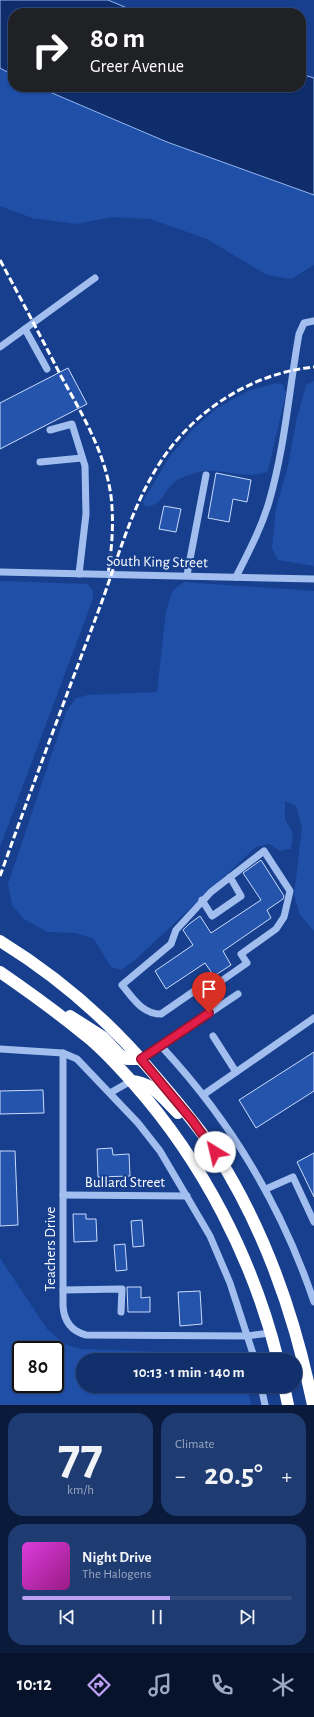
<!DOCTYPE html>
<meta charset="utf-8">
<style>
body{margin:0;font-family:"Alegreya Sans",sans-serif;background:#1e3b72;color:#f1f3f6;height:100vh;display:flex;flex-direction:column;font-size:15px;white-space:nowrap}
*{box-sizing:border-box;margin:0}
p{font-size:13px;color:#9ca9c1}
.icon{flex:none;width:22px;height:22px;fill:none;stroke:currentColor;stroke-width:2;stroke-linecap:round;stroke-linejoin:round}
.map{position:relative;height:1405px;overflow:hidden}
.panel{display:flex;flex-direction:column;gap:8px;padding:8px;background:#091a3a;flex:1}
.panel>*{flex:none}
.top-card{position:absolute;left:8px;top:8px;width:298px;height:84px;border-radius:16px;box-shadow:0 1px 3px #0004,0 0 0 1px #304a7e;background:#202124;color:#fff;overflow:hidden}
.speed{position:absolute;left:12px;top:1341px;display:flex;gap:8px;font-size:20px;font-weight:700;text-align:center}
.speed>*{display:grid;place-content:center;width:52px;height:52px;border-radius:50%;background:#112f6a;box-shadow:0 1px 3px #0004,0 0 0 1px #304a7e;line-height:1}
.speed .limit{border:2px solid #111;border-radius:6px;background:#fff;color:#111}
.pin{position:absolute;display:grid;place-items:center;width:34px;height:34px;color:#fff;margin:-41px -17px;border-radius:50% 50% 50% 0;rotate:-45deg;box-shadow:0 0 4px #0007}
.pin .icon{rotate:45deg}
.me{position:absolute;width:44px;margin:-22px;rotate:324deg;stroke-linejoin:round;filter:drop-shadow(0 0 3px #0008)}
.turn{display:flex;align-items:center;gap:14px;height:84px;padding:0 16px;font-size:18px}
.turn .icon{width:52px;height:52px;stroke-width:2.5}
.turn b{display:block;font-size:28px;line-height:34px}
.big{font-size:30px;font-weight:700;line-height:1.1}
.panel .card{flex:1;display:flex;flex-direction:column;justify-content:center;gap:6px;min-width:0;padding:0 14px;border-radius:16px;background:#1e3b72}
.panel .dial{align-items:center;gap:0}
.dial b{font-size:52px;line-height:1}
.song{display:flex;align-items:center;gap:12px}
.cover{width:48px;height:48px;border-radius:6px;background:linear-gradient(135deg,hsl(300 70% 55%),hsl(310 70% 35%))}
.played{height:4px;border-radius:2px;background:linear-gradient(90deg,#bca0f2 55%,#304a7e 55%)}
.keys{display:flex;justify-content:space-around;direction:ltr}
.heat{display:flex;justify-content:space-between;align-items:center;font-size:22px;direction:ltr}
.panel .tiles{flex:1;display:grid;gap:8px;grid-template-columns:1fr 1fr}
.card:last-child{grid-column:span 2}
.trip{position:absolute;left:76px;top:1353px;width:226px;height:40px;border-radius:20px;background:#112f6a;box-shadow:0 1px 3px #0004,0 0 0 1px #304a7e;font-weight:700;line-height:40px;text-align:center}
.dock{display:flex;height:64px;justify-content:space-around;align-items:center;background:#07132a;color:#9ca9c1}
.dock .icon{width:28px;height:28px}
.dock .active{color:#bca0f2}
.dock b{font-size:18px;color:#f1f3f6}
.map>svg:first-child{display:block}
.green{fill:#1f4fa7;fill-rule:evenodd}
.water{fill:#0f2d6b;stroke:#95b7f2}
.building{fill:#2554ac;stroke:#c9dbfb}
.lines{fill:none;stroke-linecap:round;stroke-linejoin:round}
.minor{stroke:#a2beef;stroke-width:7}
.highway{stroke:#fff;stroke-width:12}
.rail{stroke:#fff;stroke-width:3;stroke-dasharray:7 3;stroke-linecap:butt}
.route-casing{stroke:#92132f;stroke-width:10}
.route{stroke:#e11d48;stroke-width:7}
.labels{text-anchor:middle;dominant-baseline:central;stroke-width:4;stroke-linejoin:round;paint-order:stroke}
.street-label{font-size:15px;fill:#fff;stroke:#173f8d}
</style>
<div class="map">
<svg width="314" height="1405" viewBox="0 0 314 1405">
<rect width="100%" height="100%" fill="#173f8d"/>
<g class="green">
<polygon points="0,68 13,75 13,87 38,87 167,142 314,195 314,265 291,279 267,275 207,239 150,219 112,217 76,224 32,218 0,206"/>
<polygon points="314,381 314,566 278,560 272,548 276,508 288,466 296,422 306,385"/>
<path d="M 276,383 L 283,384 L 286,393 L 268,471 C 245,482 219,465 195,473 C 189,475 182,477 177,480 C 165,488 163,506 145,507 L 143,501 L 170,456 L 192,430 L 217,408 L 248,391 Z"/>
<polygon points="0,581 87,584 93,591 93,599 0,847"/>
<polygon points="184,582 314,591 314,931 300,915 294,895 302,828 296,806 285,801 285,819 293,833 291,849 280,851 269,844 256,847 135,960 121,970 111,967 94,939 76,933 47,932 24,919 12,905 8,884 66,712 76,698 88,695 157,692 166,611 173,590"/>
<path d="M 0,1258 L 47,1329 L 64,1344 L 81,1349 L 216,1354 L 225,1360 L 83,1360 L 83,1386 L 247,1386 L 251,1405 L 0,1405 ZM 21,1350 L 55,1350 L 55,1384 L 21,1384 Z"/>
</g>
<g class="water">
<polygon points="0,0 108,0 139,13 13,13 13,75 0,68"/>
<polygon points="301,74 314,78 314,195 167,142 38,87 301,87"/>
</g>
<g class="building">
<polygon points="68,368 87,404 0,449 0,403"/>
<polygon points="216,473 251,480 247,502 233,499 229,522 208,518"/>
<polygon points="164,506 181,509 176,532 159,529"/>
<polygon points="261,860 284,896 283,899 267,910 271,918 223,951 231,965 214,976 205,963 166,989 155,971 193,945 183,930 189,924 200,916 211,933 261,900 243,873"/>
<polygon points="314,1052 314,1091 256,1128 239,1100"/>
<polygon points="43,1090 44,1113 0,1114 0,1091"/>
<polygon points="112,1148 113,1155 129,1154 130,1176 98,1177 97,1149"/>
<polygon points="0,1151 15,1151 18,1225 0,1226"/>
<polygon points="314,1153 314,1197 297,1162"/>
<polygon points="73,1214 86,1214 86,1219 96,1219 97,1241 74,1242"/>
<polygon points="142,1220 144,1246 133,1247 131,1221"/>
<polygon points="125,1244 127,1270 116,1271 114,1245"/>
<polygon points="127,1287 141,1287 141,1298 150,1297 150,1312 128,1312"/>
<polygon points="200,1291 202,1324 180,1326 178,1292"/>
</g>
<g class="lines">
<g class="minor">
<polyline points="25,329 47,369"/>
<polyline points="0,347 95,278"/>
<polyline points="50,430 72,424 85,466 86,514 79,574"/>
<polyline points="40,462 82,458"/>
<polyline points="0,572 314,579"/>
<polyline points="187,575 206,475"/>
<path d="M 236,577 C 248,553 261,529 269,502 C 285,447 289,390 299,334 L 304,323 L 314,321"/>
<polyline points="202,900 212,916 241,896 230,877"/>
<path d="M 207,991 L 247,963 L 241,954 L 276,929 L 284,917 L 290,891 L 264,851 L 211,892 L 176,930 L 171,944 L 122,985 C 133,998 142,1014 161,1014 L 203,985 L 218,1007"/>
<polyline points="213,1036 236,1072"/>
<path d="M 161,1046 C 231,1121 281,1204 314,1302"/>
<polyline points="0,1049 63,1053 77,1059 138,1123 160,1151 210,1236 230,1283 255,1360"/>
<path d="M 63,1053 L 63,1306 C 64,1321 71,1331 86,1335 L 247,1336 L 270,1333"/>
<polyline points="141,1059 238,994"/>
<polyline points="110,1093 131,1081"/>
<polyline points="203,1095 314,1018"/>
<polyline points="266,1189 293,1177 314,1222"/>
<polyline points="63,1195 187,1196"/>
<polyline points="63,1290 122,1289 121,1312"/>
<polyline points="261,1386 265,1405"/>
</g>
<g class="highway">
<path d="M 0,941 C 57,976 109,1021 152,1072 C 174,1098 197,1124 216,1153 C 265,1230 295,1316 313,1405"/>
<path d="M 0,972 C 29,992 58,1013 85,1035 C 103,1049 119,1067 134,1084 C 203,1162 253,1259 278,1360"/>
<polyline points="70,1016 103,1037 120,1055 127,1059 141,1059"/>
<path d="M 131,1081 C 153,1082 163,1099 178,1113"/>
<polyline points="284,1386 288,1405"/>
</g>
<g class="rail">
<path d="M 0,260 C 21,299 41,337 61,376 C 82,414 105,452 111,496 C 114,522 112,548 108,574"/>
<path d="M 0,876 C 32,787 65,699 98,612 C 120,554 136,487 177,440 C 211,400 262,372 314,367"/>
</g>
</g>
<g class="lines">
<defs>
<polyline id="route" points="209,1013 141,1059 192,1120 215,1152"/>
</defs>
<use href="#route" class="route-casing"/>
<use href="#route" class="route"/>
</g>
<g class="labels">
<g class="street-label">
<text transform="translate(157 562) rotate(1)">South King Street</text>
<text x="125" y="1182">Bullard Street</text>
<text transform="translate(50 1249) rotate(-90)">Teachers Drive</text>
</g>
</g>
</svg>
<div class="speed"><div class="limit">80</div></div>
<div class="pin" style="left:209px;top:1013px;background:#d93025"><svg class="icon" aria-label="arrive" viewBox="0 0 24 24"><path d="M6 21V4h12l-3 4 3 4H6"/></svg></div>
<svg class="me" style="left:215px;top:1152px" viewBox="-20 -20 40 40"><circle r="19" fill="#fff"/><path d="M0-13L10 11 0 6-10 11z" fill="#e11d48"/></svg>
<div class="trip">10:13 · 1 min · 140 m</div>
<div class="top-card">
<div class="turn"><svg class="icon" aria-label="right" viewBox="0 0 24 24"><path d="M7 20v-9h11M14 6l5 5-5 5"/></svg><div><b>80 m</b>Greer Avenue</div></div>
</div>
</div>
<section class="panel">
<div class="tiles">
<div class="card dial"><b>77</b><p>km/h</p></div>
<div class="card"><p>Climate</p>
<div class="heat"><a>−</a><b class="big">20.5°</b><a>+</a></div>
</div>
<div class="card">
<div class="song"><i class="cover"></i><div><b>Night Drive</b><p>The Halogens</p></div></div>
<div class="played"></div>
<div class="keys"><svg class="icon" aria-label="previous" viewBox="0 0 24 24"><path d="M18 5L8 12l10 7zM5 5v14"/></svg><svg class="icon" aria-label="pause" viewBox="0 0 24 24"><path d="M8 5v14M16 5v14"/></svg><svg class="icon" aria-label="next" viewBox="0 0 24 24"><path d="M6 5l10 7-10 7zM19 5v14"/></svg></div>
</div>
</div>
</section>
<nav class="dock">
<b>10:12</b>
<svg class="icon active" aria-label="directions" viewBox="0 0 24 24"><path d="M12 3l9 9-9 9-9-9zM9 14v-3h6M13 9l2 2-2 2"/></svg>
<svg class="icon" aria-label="music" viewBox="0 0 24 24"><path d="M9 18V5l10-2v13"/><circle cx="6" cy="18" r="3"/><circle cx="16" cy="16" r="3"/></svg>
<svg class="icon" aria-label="phone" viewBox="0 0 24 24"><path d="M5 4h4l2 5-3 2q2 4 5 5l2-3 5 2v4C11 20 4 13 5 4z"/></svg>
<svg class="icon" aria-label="climate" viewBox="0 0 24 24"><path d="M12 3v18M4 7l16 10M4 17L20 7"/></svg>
</nav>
